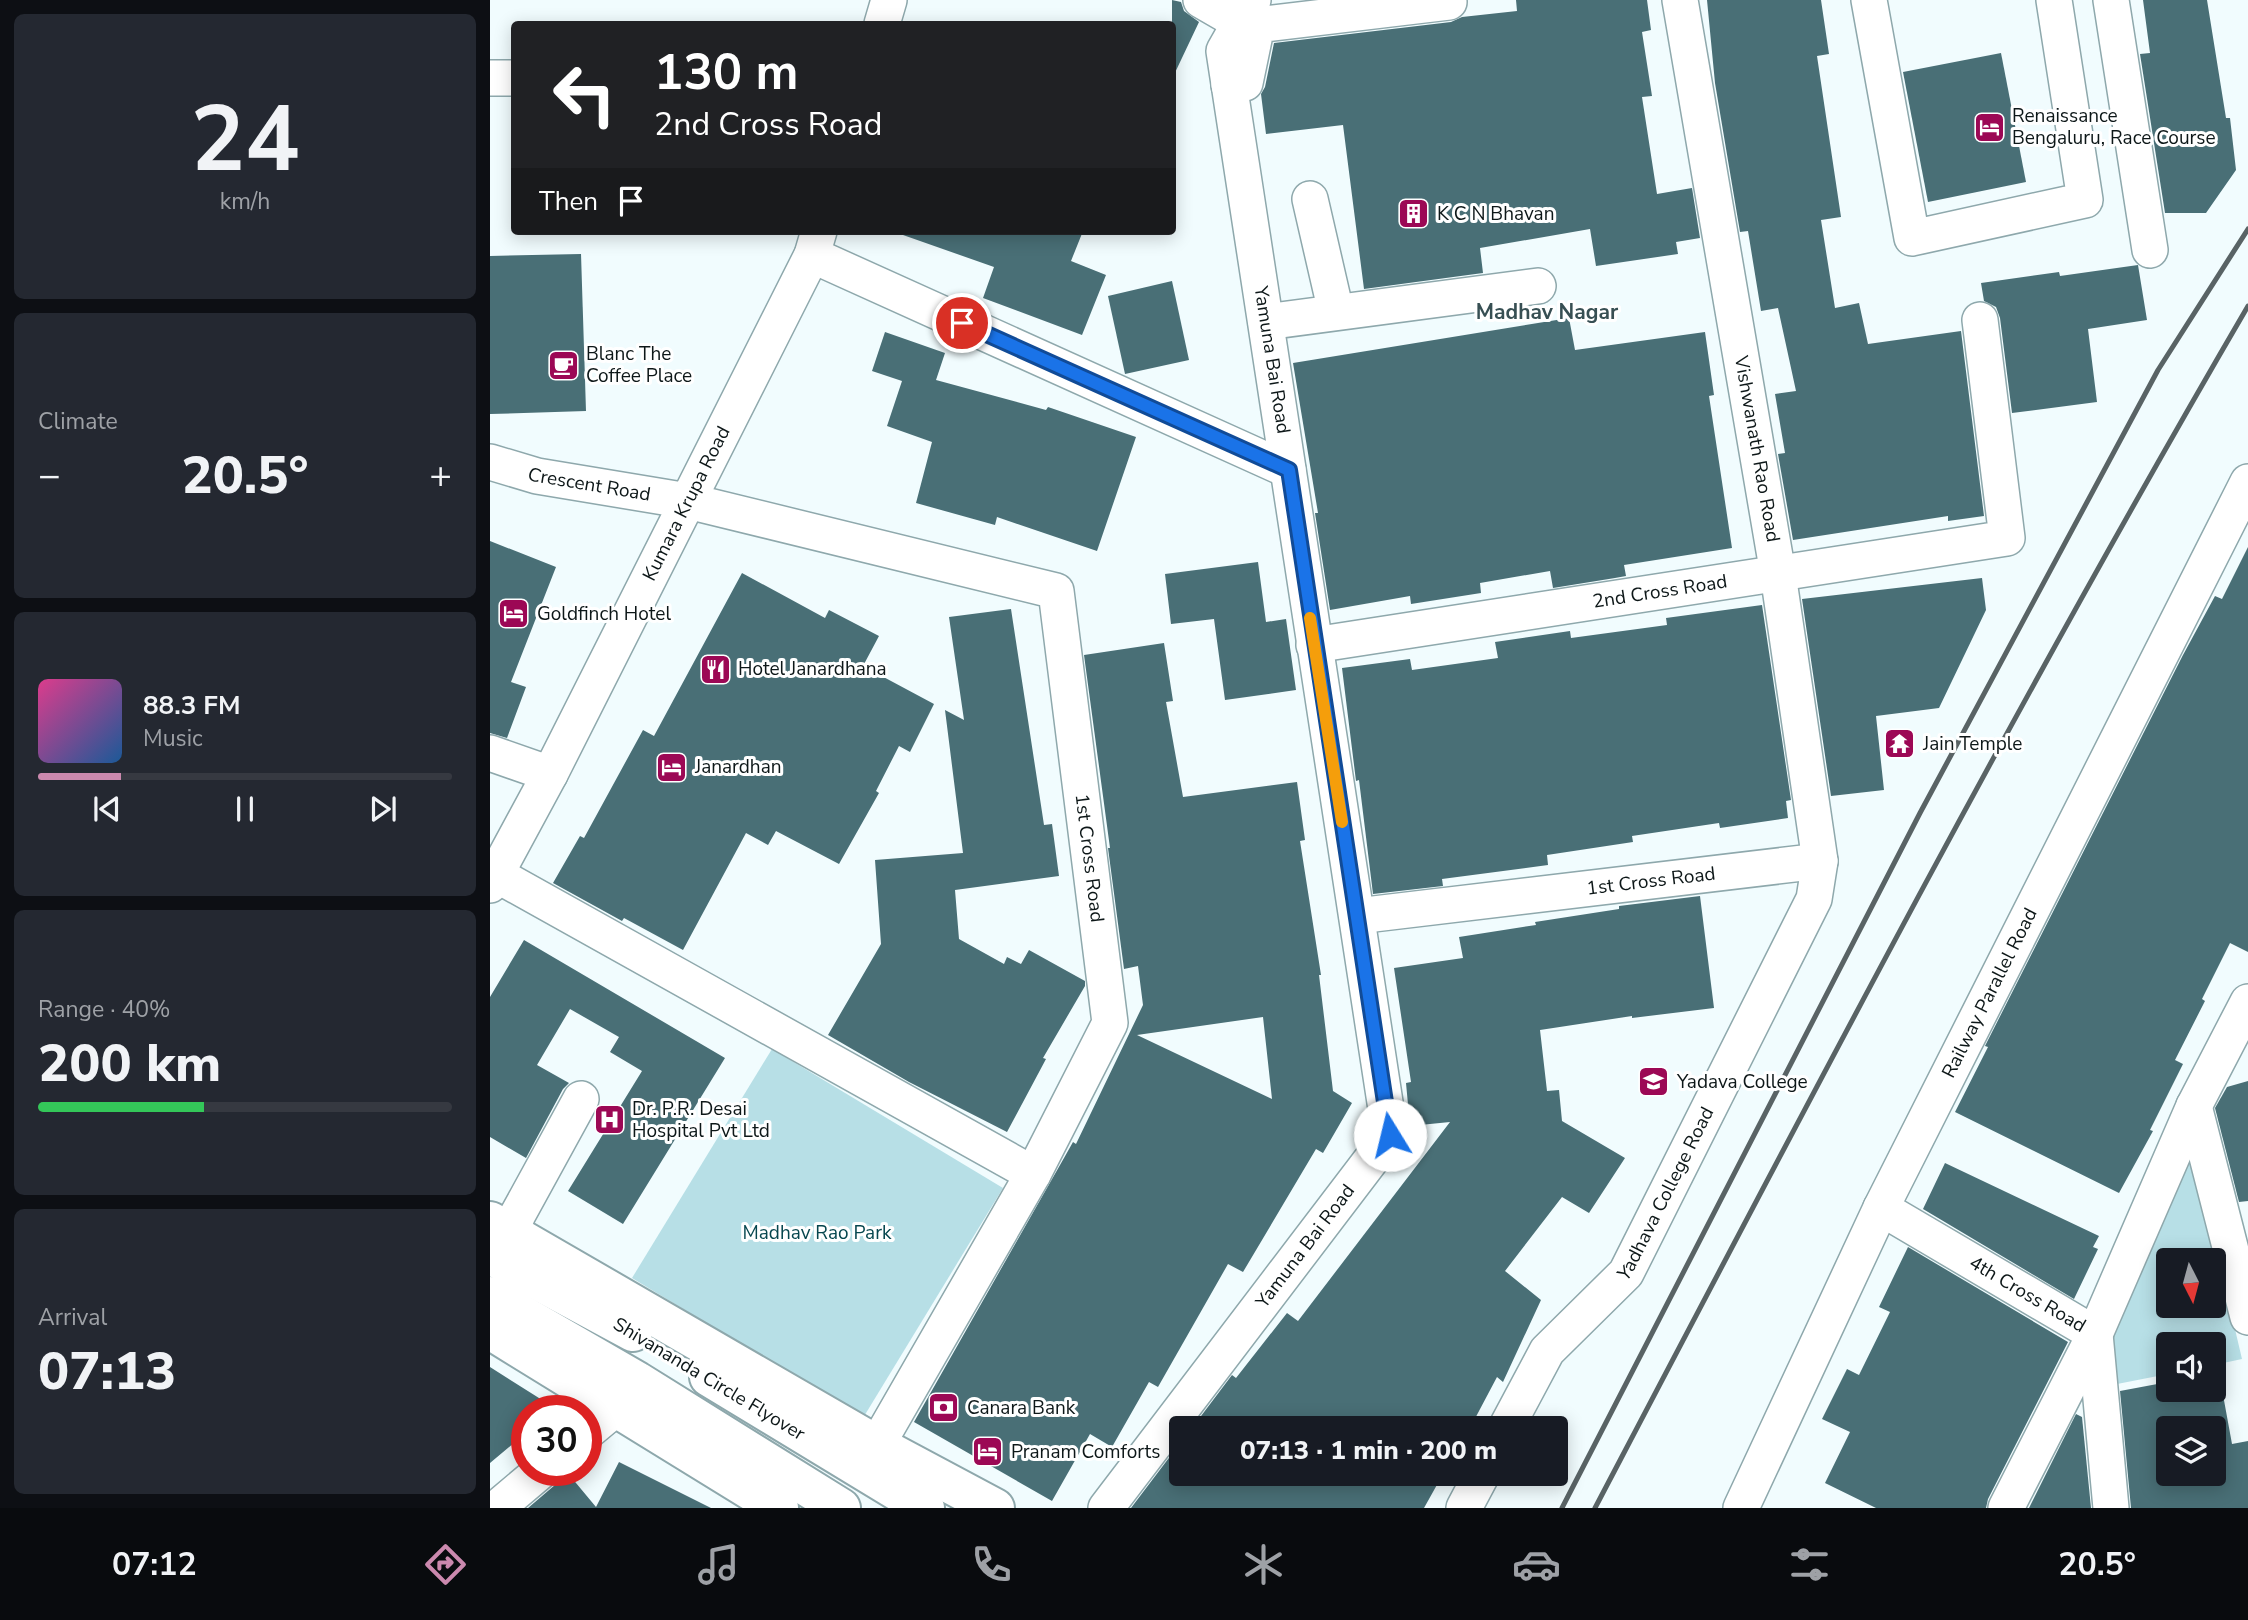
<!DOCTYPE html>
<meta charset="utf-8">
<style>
body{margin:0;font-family:"Nunito Sans",sans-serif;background:#242831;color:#f1f3f6;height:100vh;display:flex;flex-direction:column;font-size:26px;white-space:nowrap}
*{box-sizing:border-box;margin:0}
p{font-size:23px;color:#9ea1a6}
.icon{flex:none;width:38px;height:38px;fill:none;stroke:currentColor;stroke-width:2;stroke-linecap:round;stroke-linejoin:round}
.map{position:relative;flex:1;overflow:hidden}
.panel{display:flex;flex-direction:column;gap:14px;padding:14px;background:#0d0f14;width:490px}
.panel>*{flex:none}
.banner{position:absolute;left:21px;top:21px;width:665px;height:214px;border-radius:7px;box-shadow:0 4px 18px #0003;background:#202124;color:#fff;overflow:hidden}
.needle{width:46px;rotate:174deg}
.buttons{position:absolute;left:1666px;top:1248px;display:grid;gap:14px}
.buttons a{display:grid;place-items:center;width:70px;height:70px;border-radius:7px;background:#171b24;box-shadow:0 4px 18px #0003;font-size:35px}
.speed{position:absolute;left:21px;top:1395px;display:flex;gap:14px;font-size:35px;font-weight:700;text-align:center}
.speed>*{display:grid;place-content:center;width:91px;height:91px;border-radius:50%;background:#171b24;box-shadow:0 4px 18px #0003;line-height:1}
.speed .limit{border:10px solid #d22;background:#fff;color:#111}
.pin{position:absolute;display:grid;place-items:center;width:60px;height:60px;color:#fff;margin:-30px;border:4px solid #fff;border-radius:50%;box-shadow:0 2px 7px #0007}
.me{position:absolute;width:77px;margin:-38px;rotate:351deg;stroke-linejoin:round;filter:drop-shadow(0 0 5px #0008)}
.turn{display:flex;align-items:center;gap:24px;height:147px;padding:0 28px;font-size:32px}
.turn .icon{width:91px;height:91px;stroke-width:2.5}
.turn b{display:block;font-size:49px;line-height:60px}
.then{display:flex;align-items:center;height:66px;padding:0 28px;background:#0003;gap:14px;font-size:26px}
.big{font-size:52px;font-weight:800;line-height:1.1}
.panel .card{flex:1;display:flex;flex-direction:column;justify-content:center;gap:10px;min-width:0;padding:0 24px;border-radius:10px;background:#242831}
.panel .dial{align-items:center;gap:0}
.dial b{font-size:91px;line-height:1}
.song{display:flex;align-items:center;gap:21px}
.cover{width:84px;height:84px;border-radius:10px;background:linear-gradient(135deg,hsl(330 70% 55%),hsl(210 70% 35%))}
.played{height:7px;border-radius:4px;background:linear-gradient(90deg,#cb89ae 20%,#363941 20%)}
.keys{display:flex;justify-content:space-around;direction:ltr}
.heat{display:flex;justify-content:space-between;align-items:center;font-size:38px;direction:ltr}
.charge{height:10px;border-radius:5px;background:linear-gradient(90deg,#34c759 40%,#363941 0)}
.trip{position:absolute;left:679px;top:1416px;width:399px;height:70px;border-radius:7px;background:#171b24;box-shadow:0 4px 18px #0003;font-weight:800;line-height:70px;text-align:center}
.tab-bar{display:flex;height:112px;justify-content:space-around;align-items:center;background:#090b0e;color:#9ea1a6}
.tab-bar .icon{width:49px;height:49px}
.tab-bar .active{color:#cb89ae}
.tab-bar b{font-size:32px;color:#f1f3f6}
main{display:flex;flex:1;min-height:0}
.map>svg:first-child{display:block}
.green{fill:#b7dfe6;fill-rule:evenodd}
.building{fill:#496f76;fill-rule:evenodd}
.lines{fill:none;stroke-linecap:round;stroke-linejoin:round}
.minor-casing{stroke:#8ea8ac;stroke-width:38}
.major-casing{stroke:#8ea8ac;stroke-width:42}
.minor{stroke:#fff;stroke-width:35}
.major{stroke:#fff;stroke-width:38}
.rail{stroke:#596365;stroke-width:5}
.route-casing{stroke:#114b97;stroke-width:18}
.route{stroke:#1a73e8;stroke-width:12}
.slow{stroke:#f59e0b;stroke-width:12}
.labels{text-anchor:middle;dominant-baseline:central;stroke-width:6;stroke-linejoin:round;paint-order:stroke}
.poi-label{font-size:19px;fill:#0d1718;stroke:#fff;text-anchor:start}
.street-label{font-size:19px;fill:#0d1718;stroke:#fff}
.park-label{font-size:19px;fill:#06464e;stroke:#fff}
.neighbourhood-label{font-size:21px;font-weight:bold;fill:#374f53;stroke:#fff}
</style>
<main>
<section class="panel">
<div class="card dial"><b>24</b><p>km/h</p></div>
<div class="card"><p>Climate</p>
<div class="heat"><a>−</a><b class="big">20.5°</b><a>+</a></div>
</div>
<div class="card">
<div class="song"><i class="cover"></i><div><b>88.3 FM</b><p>Music</p></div></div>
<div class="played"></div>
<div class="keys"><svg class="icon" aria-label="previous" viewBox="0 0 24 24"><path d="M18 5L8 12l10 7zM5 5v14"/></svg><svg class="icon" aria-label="pause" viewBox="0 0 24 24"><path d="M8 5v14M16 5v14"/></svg><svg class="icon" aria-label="next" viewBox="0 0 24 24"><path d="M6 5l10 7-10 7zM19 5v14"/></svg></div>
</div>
<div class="card"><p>Range · 40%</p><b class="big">200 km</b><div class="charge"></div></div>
<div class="card"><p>Arrival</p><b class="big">07:13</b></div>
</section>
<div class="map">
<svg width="1758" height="1508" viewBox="0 0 1758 1508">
<rect width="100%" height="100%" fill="#f1fcfe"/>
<g class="green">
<polygon points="282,1049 513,1188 373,1418 142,1278"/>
<path d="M 1703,1151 L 1752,1359 L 1724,1365 L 1724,1344 L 1678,1344 L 1678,1374 L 1617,1386 L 1612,1351 ZM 1678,1260 L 1724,1260 L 1724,1306 L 1678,1306 Z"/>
</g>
<g class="building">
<polygon points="682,0 691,2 694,11 709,22 682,79"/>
<polygon points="1026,0 1157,0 1161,30 1152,32 1162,96 1152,97 1167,194 1202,188 1210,238 1186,242 1188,254 1106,266 1100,229 990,248 993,273 874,289 853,125 776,134 771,94 775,87 784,43 961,22 972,17 1027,11"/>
<polygon points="1217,0 1331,0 1339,54 1327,56 1351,217 1331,220 1345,308 1369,303 1378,344 1471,331 1494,516 1458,521 1458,516 1303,540 1288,454 1295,453 1285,394 1306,391 1288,308 1271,311 1258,231 1250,232 1225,83"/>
<polygon points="1653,0 1717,0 1736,118 1740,118 1746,170 1716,213 1675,213 1650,54 1660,53"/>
<polygon points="1511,53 1536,182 1438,202 1413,72"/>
<polygon points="413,231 593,231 581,261 616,275 592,335 493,298 504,267 413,235"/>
<polygon points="91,254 96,411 0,414 0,256"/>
<polygon points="1648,265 1657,320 1598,329 1607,402 1522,413 1510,318 1506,307 1494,301 1491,283 1569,272 1570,276"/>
<polygon points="682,281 699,360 635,374 618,296"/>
<polygon points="1079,318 1085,350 1215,332 1224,395 1219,396 1242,548 1134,565 1136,576 1125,578 1063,588 1060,571 990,583 991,593 921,604 920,596 840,610 825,513 828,513 803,363"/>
<polygon points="395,332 455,353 446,380 556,410 558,407 646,437 607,551 507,517 505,525 426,503 442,442 397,426 412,381 382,371"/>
<polygon points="0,541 66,567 21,682 36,687 17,738 0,733"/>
<polygon points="1758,547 1758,952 1740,943 1712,999 1715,1001 1685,1060 1693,1064 1660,1130 1663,1131 1629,1193 1465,1112 1498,1047 1495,1046 1693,655 1725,596 1732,599"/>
<polygon points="768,562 776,622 796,619 806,690 735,700 724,619 681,624 675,574"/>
<polygon points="252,573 335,618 339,610 389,636 373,666 444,704 420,752 409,746 386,791 389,793 349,864 286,831 278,845 256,833 193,950 134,918 132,921 63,883 90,836 94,838 153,730 164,736"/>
<polygon points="1492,578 1496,610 1449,708 1386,716 1394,790 1341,796 1312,599"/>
<polygon points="1272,605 1301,800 1296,801 1298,818 1230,828 1229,823 1142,836 1143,842 1057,855 1058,865 952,879 953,886 883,894 869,780 866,781 852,668 920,659 922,670 1008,658 1005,642 1080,631 1081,638 1177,625 1176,618"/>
<polygon points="521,609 554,825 562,824 569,876 465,890 469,939 514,964 517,957 531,964 539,950 595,981 595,986 553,1058 556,1059 517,1132 419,1082 338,1035 391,944 385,860 473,853 455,710 474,720 459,617"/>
<path d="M 674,643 L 683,701 L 676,702 L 693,797 L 807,782 L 815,840 L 810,841 L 831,975 L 829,975 L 843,1091 L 862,1103 L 833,1153 L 826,1149 L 753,1272 L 738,1264 L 668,1387 L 659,1382 L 622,1447 L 600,1434 L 562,1501 L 424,1422 L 574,1158 L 583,1142 L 586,1144 L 653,1005 L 648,966 L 634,969 L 618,848 L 620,848 L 594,655 ZM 773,1017 L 782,1099 L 647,1035 Z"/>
<polygon points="1210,896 1224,1008 1142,1018 1142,1016 1050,1030 1057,1091 1069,1090 1072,1121 1135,1158 1099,1213 1072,1197 1015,1271 1051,1300 1013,1382 1007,1377 980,1428 702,1428 742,1375 746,1378 797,1313 808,1321 960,1122 920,1126 916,1083 921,1082 904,968 973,958 969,937 1046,925 1045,922 1129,909 1129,906"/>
<polygon points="34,940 235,1058 133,1224 78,1191 152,1071 120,1052 129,1037 80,1009 47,1065 79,1083 73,1089 36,1158 0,1137 0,997"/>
<polygon points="1758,1081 1758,1201 1749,1202 1725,1108 1737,1087"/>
<polygon points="1455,1163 1609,1236 1603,1247 1608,1249 1584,1299 1433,1209"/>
<polygon points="1418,1247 1578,1342 1498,1499 1496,1508 1386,1508 1335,1483 1360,1432 1332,1419 1357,1369 1369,1375 1400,1312 1389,1307"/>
<polygon points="0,1367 68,1410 37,1410 37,1432 0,1463"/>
<path d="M 1729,1373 L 1742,1444 L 1758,1441 L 1758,1508 L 1641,1508 L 1630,1391 L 1678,1382 L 1678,1390 L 1724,1390 L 1724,1374 ZM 1678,1428 L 1724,1428 L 1724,1474 L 1678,1474 Z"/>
<polygon points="1586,1414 1592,1417 1601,1508 1539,1508"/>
<polygon points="691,1442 691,1474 953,1474 934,1508 641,1508"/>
<polygon points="129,1462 221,1508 38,1508 65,1485 76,1471 106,1507"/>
</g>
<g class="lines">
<defs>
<g id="minor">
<polyline points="711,0 749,22"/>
<polyline points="1379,0 1422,238 1595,200 1564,0"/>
<polyline points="1621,0 1660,250"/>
<polyline points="392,24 399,0"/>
<polyline points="0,78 24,78"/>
<polyline points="739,85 755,83 767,25 959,2"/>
<polyline points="820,199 846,312"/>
<polyline points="322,255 798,470"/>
<polyline points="776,322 1048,286"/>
<path id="s1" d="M 0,462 L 47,476 L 198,501 L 566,591 L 620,1023 L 543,1174 L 387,1445"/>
<path id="s2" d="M 824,645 L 1517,538 L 1490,320"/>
<polyline points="0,753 60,774"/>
<polyline points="0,871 543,1174"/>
<path id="s3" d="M 0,885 L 60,774 L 322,255 L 329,231"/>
<path id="s4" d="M 867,916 L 1330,861"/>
<polyline points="1704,1106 1758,1317"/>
<path id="s5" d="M 1391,1208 L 1605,1334 L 1621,1508"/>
<polyline points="21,1231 28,1214 91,1099"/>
<path id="s6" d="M 1016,1428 L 1057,1351 L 1136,1273 L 1324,899 L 1330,861 L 1288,574 L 1190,0"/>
<polyline points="96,1433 126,1408"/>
<polyline points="7,1508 52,1470"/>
<path id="s7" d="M 616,1508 L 900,1135 L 734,51 L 763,0"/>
<polyline points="974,1508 992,1474"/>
<path id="s8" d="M 1251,1508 L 1391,1208 L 1758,482"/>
<polyline points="1516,1508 1605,1334 1704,1106 1758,1002"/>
</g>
<g id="major">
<polyline points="0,1221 387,1445 505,1508"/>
<polyline points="0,1255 143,1332"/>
<polyline points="0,1296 147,1381 351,1508"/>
<polyline points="0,1330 289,1508"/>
<polyline points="219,1377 435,1508"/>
</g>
</defs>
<use href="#minor" class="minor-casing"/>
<use href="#major" class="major-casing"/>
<use href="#minor" class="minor"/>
<use href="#major" class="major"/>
<g class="rail">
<polyline points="1072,1508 1430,813 1668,370 1758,229"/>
<path d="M 1105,1508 C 1317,1104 1528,700 1758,306"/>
</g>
</g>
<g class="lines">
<defs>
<polyline id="route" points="472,323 799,470 900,1135"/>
</defs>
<use href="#route" class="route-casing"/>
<use href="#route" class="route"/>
<polyline class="slow" points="820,618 852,822"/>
</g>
<defs>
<symbol id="hotel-square" viewBox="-11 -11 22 22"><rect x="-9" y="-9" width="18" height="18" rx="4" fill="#9c0855" stroke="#fff"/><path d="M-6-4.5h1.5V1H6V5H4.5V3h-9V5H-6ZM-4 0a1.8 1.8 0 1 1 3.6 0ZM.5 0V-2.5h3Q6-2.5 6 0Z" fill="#fff"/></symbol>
<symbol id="building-square" viewBox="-11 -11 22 22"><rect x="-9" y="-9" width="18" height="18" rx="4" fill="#9c0855" stroke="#fff"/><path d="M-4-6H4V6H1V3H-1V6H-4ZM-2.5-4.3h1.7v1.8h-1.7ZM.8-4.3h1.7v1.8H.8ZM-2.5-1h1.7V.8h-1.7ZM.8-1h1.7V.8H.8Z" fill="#fff"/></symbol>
<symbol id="cafe-square" viewBox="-11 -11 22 22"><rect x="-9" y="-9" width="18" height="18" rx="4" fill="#9c0855" stroke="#fff"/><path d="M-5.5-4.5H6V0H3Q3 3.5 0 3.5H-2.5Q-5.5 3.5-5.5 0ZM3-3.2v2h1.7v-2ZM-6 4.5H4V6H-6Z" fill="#fff"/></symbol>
<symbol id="restaurant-square" viewBox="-11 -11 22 22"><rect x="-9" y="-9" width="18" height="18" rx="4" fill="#9c0855" stroke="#fff"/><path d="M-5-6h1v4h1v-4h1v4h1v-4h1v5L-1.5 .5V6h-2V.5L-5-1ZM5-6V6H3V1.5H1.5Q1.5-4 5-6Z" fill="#fff"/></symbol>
<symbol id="temple-square" viewBox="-11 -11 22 22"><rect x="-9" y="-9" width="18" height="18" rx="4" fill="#9c0855" stroke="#fff"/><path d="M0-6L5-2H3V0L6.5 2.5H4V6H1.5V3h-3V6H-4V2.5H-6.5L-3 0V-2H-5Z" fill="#fff"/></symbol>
<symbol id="university-square" viewBox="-11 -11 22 22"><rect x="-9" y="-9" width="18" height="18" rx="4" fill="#9c0855" stroke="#fff"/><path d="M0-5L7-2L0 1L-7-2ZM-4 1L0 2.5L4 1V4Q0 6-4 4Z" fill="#fff"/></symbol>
<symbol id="hospital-square" viewBox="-11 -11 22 22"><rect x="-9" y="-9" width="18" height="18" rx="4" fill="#9c0855" stroke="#fff"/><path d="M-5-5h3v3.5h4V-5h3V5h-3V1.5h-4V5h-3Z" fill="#fff"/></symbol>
<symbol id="bank-square" viewBox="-11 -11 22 22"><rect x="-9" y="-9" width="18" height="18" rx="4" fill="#9c0855" stroke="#fff"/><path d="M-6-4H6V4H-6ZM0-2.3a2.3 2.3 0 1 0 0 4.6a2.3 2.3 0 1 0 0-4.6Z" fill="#fff"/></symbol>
</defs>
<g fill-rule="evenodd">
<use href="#hotel-square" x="1482" y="110" width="35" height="35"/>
<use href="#building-square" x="906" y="196" width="35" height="35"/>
<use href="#cafe-square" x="56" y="348" width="35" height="35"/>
<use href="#hotel-square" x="6" y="596" width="35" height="35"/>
<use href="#restaurant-square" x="208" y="652" width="35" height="35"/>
<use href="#temple-square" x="1392" y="726" width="35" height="35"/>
<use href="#hotel-square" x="164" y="750" width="35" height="35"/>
<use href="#university-square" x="1146" y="1064" width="35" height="35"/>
<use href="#hospital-square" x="102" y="1102" width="35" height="35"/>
<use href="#bank-square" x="436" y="1390" width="35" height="35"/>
<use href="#hotel-square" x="480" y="1434" width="35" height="35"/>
</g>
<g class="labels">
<g class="poi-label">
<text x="1522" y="116">Renaissance<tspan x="1522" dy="22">Bengaluru, Race Course</tspan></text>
<text x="947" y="214">K C N Bhavan</text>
<text x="96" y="354">Blanc The<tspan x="96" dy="22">Coffee Place</tspan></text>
<text x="47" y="614">Goldfinch Hotel</text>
<text x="248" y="669">Hotel Janardhana</text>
<text x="1433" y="744">Jain Temple</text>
<text x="205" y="767">Janardhan</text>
<text x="1187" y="1082">Yadava College</text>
<text x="142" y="1109">Dr. P.R. Desai<tspan x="142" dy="22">Hospital Pvt Ltd</tspan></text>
<text x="477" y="1408">Canara Bank</text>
<text x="521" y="1452">Pranam Comforts</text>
</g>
<g class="street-label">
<text transform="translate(782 360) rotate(81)">Yamuna Bai Road</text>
<text transform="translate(1267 449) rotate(80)">Vishwanath Rao Road</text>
<text stroke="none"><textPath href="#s1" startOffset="102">Crescent Road</textPath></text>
<text stroke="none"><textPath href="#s3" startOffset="429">Kumara Krupa Road</textPath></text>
<text stroke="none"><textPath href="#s2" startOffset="350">2nd Cross Road</textPath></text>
<text stroke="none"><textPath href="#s1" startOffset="850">1st Cross Road</textPath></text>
<text stroke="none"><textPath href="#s4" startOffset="296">1st Cross Road</textPath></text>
<text stroke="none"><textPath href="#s8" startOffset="572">Railway Parallel Road</textPath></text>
<text stroke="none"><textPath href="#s6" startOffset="287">Yadhava College Road</textPath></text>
<text stroke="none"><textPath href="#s7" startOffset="329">Yamuna Bai Road</textPath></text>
<text stroke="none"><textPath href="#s5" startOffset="170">4th Cross Road</textPath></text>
<text transform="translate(219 1379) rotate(31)">Shivananda Circle Flyover</text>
</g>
<g class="park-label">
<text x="327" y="1233">Madhav Rao Park</text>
</g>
<g class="neighbourhood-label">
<text x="1057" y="312">Madhav Nagar</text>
</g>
</g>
</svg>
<div class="buttons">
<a><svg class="needle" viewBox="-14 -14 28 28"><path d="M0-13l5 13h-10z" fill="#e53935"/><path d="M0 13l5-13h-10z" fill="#9ea1a6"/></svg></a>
<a><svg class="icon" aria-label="sound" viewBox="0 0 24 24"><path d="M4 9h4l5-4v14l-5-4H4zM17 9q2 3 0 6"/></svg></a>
<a><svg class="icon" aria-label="layers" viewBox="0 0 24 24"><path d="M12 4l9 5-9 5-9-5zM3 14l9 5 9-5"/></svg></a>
</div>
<div class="speed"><div class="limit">30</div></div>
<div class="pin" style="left:472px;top:323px;background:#d93025"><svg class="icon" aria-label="arrive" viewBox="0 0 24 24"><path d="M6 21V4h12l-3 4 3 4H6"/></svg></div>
<svg class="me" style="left:900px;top:1135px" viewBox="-20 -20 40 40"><circle r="19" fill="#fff"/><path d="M0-13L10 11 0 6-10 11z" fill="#1a73e8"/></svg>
<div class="trip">07:13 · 1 min · 200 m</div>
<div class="banner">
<div class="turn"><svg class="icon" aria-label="left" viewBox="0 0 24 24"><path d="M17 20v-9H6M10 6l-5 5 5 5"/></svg><div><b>130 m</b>2nd Cross Road</div></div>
<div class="then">Then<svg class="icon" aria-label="arrive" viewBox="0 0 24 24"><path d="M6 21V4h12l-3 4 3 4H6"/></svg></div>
</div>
</div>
</main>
<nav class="tab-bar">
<b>07:12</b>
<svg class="icon active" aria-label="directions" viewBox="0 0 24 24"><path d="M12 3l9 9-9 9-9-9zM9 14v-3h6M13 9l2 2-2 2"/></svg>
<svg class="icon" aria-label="music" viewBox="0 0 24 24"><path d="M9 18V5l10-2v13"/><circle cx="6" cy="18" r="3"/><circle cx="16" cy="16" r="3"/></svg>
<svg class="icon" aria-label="phone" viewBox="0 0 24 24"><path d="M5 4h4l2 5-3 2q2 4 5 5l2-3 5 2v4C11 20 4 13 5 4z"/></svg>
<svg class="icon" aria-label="climate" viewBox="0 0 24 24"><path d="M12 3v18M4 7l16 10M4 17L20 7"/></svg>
<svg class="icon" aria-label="car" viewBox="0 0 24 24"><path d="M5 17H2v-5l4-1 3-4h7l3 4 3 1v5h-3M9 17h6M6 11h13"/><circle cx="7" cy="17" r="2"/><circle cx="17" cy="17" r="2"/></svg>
<svg class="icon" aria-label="filters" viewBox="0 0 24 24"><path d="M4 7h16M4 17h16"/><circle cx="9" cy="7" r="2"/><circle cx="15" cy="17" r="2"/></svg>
<b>20.5°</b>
</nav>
